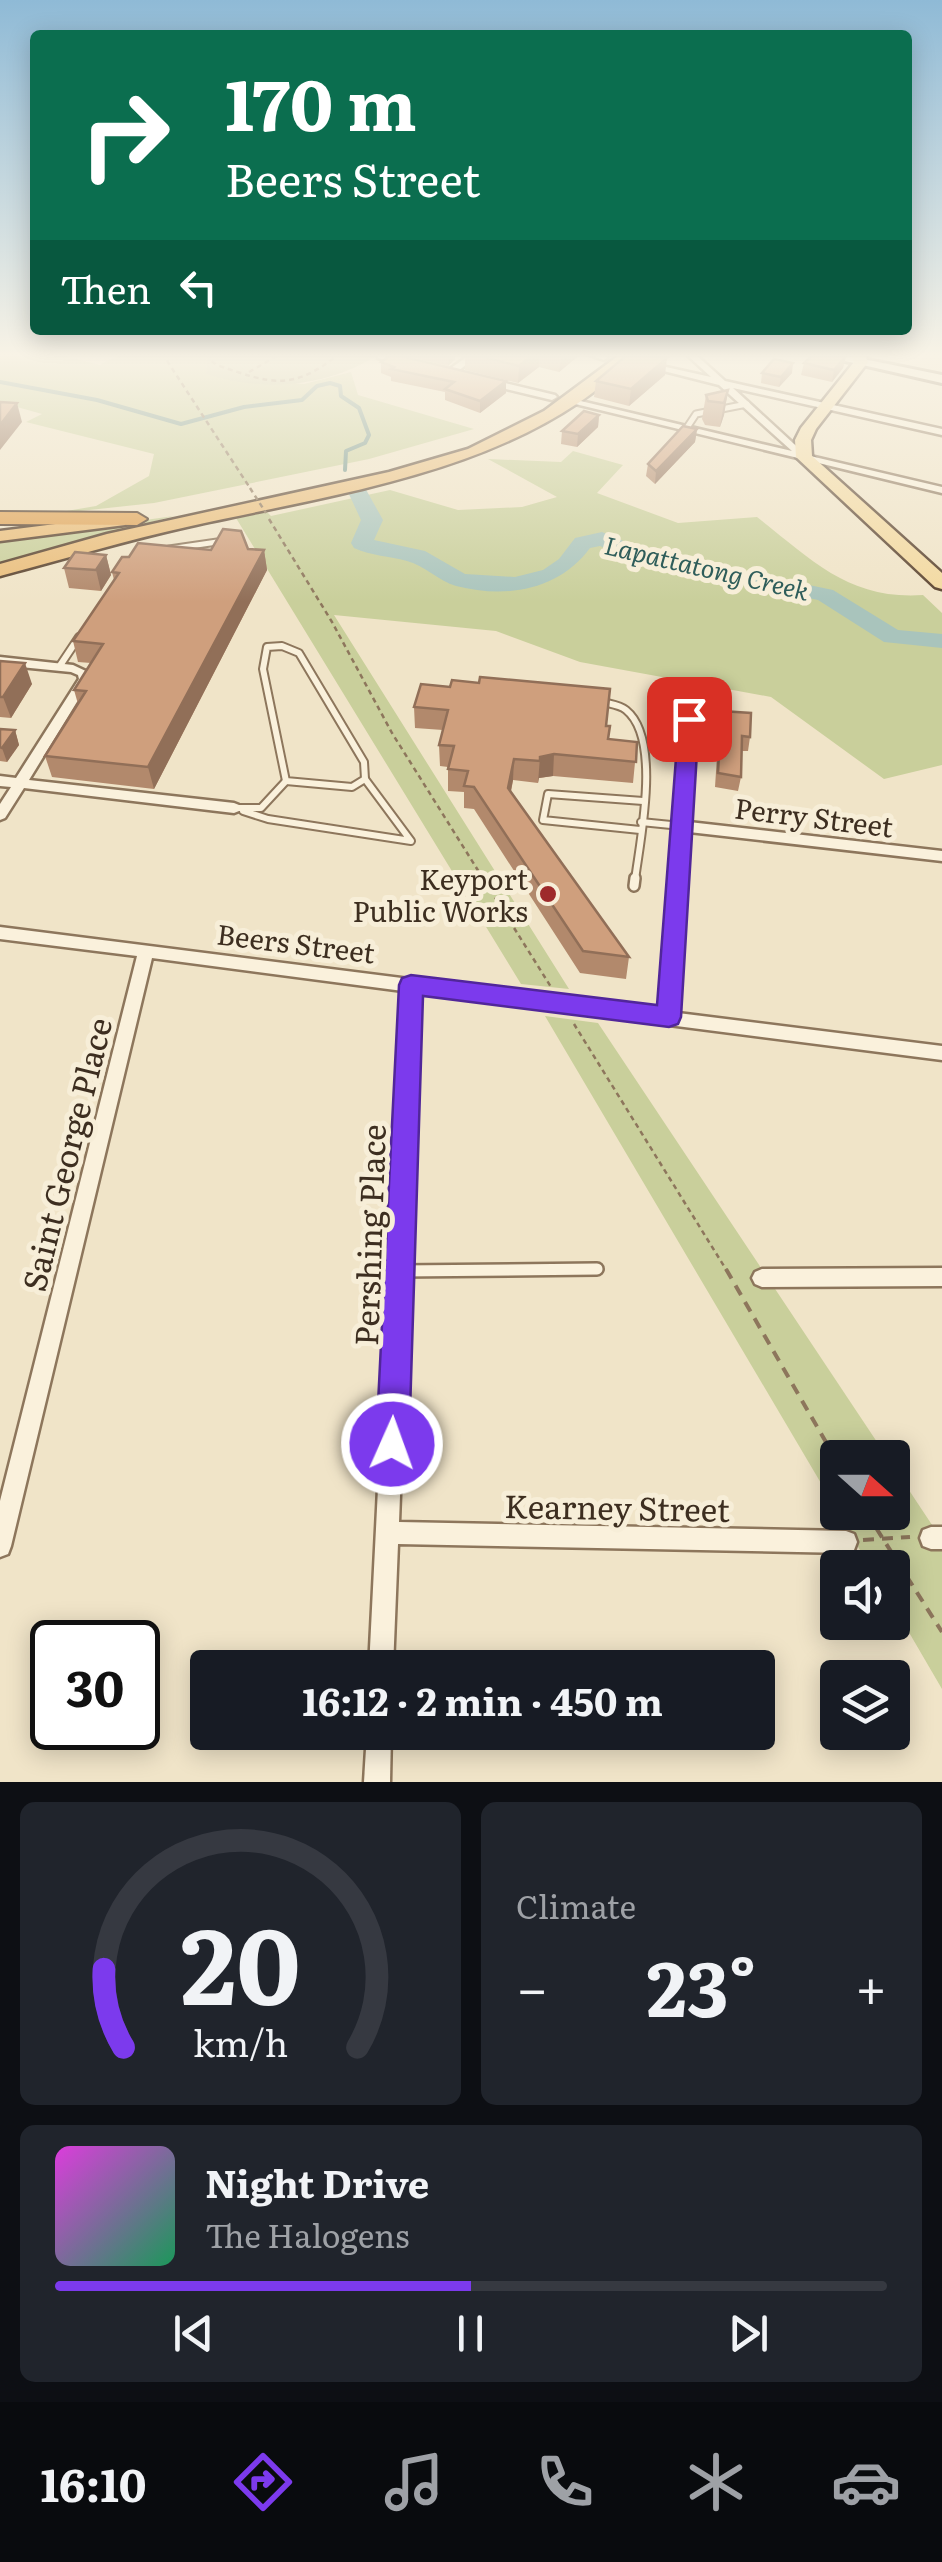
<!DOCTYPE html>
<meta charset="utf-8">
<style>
body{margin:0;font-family:Literata,serif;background:#20242c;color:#f1f3f6;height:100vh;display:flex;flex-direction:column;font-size:38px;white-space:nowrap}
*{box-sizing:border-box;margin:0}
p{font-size:32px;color:#9ea1a6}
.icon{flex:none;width:55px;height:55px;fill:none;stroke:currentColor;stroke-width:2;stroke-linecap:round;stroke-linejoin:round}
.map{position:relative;height:1782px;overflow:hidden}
.sheet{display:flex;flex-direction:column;gap:20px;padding:20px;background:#0d0f14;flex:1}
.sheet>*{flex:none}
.guide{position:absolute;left:30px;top:30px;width:882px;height:305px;border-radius:10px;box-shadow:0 5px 25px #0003;background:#0b6e4f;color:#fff;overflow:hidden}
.needle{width:65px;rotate:111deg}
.fabs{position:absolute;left:820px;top:1440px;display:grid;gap:20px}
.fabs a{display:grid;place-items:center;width:90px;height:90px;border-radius:10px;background:#171b24;box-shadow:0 5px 25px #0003;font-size:50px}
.speed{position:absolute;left:30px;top:1620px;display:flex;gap:20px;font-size:50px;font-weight:700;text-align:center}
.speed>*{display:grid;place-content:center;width:130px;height:130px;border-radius:50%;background:#171b24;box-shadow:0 5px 25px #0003;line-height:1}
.speed .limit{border:5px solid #111;border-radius:15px;background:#fff;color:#111}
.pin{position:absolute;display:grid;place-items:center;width:85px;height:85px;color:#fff;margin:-42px;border-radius:20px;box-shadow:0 5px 15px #0006}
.me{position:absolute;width:110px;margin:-55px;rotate:2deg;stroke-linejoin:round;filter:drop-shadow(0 0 8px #0008)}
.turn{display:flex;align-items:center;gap:35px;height:210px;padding:0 30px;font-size:45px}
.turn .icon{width:130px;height:130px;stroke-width:2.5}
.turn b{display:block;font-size:70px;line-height:85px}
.then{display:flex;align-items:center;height:95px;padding:0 30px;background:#0003;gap:20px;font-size:38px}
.big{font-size:75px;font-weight:700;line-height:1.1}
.sheet .tile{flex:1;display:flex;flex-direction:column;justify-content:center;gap:15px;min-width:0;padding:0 35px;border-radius:15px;background:#20242c}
.sheet .dial{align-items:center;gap:0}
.dial svg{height:260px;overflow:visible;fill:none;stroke:#363941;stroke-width:7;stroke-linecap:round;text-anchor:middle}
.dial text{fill:#f1f3f6;stroke:none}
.song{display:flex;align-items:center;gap:30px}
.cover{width:120px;height:120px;border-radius:15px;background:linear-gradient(135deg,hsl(300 70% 55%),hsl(150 70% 35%))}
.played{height:10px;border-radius:5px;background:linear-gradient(90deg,#7c3aed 50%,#363941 50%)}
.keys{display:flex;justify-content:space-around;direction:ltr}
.heat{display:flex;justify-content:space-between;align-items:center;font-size:55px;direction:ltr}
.sheet .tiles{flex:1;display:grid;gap:20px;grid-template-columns:1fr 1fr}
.tile:last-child{grid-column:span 2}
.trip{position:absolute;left:190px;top:1650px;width:585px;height:100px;border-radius:10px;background:#171b24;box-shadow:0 5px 25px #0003;font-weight:700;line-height:100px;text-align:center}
.tabs{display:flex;height:160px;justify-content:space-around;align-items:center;background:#090b0e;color:#9ea1a6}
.tabs .icon{width:70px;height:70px}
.tabs .current{color:#7c3aed}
.tabs b{font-size:45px;color:#f1f3f6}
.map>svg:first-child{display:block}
.green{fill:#c9cf9b}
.cemetery{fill:#bfc49a}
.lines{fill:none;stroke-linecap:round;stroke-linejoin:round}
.stream{stroke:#6f938a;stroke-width:4}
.river{fill:#a9c4bc;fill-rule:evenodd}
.service-far3-casing{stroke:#8d765c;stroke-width:9}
.service-far2-casing{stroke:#8d765c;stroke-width:10}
.service-far1-casing{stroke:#8d765c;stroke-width:14}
.service-casing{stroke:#8d765c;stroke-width:16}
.minor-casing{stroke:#8d765c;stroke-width:5}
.secondary-casing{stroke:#6f573f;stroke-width:6}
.primary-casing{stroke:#5b4430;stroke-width:5}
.trunk-casing{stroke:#5b4430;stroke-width:5}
.motorway-casing{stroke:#5b4430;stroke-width:4}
.path-far1{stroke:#8d765c;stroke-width:2.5;stroke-dasharray:5 4;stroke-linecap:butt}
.path{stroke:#8d765c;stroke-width:4;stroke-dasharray:11 8;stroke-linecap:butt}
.service-far3{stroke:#faf1dc;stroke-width:5}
.service-far2{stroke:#faf1dc;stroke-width:6}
.service-far1{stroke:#faf1dc;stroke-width:9}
.service{stroke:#faf1dc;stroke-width:11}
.minor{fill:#faf1dc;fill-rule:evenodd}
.secondary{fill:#faf1dc;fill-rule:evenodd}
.primary{fill:#f3d9a0;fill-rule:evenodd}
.trunk{fill:#eabe7c;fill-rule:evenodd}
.motorway{fill:#e0a458;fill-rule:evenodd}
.path-bridge{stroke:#8d765c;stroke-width:2.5;stroke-dasharray:5 4;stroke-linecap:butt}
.wall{fill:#b2896c}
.shaded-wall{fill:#916f58}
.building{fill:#cf9f7d;stroke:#916f58;stroke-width:2.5}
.route{fill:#7c3aed;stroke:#51269a;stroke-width:2.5}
.poi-dot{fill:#9e2a2b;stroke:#f7eed8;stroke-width:4}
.labels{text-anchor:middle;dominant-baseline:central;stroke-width:10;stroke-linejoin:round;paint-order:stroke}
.far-water-label{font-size:25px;font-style:italic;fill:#2f5d5a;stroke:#f7eed8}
.street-label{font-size:28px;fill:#3d2e20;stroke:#f7eed8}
.poi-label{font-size:28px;fill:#3d2e20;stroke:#f7eed8;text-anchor:end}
.near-street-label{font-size:32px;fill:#3d2e20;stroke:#f7eed8}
</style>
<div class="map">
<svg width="942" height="1782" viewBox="0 0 942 1782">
<rect width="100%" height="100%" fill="#f0e4c8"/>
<g class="green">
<path d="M 0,353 L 56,354 L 100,365 C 129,345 174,353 207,353 L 206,374 L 304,384 L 351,372 L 358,395 L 474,429 L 369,459 L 154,503 L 43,515 L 96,506 L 149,476 L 154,454 L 26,422 L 42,414 L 17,407 L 0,407 Z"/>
<path d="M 573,451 L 623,465 L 597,493 L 678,523 L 757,517 C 812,560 849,600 923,595 L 942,613 L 942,765 L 884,779 L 771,697 L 580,662 L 496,631 L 334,615 L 569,989 L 521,984 L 236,518 L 267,512 L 271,516 L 390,490 L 458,510 L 522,507 L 557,497 L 488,459 L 561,462 Z"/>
<polygon points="174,516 0,563 0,540"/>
<polygon points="545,1016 598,1023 887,1457 838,1458 838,1512"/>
<polygon points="893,1466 942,1540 942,1689 893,1605 892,1568 870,1567 838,1513 892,1512"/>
</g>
<path class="cemetery" d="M 207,353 L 381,353 C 329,387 265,393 206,374 Z"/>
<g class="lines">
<polyline class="stream" points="0,382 97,400 181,424 244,407 302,400 317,386 330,383 340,386 341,396 359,408 369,435 365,443 346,451 345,470"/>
<path class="river" d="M 357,484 L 364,486 L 383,520 L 374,540 L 425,551 L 465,574 L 515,577 L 543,570 L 559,559 L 575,538 L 602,532 L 650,552 L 833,590 L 898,630 L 942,634 L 942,648 L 884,642 L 818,600 L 636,562 L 600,546 L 590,548 C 559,590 507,599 456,586 C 439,581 425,566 407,561 C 389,556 372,556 354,548 L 351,543 L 361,520 L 347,490 Z"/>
<defs>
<g id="service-far3">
<polyline points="686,429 696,414 747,404"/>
<polyline points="169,549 224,541"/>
</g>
<g id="service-far2">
<polygon points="282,646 299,653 364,762 365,779 352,787 286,781 263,669 267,647"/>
<polyline points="59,667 79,637"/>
<path d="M 603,702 C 610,704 620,705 626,710 C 662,739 640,840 635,880"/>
<polyline points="234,808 261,808 286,781"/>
<polyline points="243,811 268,819 411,841 365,779"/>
<polyline points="641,822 681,826"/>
<polyline points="640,830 543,820 548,794 643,801"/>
</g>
<g id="service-far1">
<polyline points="634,886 635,878"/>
<polyline points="399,1271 597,1269"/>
</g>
<polyline id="service" points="399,1271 597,1269"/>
<g id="minor">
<polygon points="381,353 410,361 411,363 407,366 378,358 378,354"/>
<polygon points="472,353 481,353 453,375 447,375 447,371"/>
<polygon points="583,353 597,353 608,357 604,360"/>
<polygon points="685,353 694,353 725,381 942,429 942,435 733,388 806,455 942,487 942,493 563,401 568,398 792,451 719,385 644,366 648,363 711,377"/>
<polygon points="488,379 555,395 557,397 552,400 485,384 485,380"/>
<polygon points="0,657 73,665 90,673 91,679 29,780 234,803 239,805 241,808 239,811 234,813 24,788 5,818 0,820 0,804 11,787 0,786 0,776 16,778 79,679 78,675 71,672 0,665"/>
<polygon points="689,715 695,719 689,822 942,851 942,861 689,832 678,1013 942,1046 942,1060 419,993 399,1522 846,1531 854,1534 857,1542 854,1550 846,1553 398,1544 393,1668 369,1668 403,991 152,958 11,1546 8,1554 0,1557 0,1501 137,956 0,939 0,927 661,1011 683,719"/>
<polygon points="942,1268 942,1286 762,1287 755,1284 752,1278 755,1272 762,1269"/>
<polygon points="931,1527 942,1527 942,1549 931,1549 923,1546 920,1538 923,1530"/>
<polygon points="367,1732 391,1732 390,1782 364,1782"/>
</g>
<polygon id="secondary" points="810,353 834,353 942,375 942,383"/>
<polygon id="primary" points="850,353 864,353 868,362 816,429 811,440 812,456 942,573 942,589 935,587 796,457 795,440 801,428 854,362"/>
<g id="trunk">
<path d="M 622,353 L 638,353 C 526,470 342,492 191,526 C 127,540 64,559 0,576 L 0,564 L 107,534 L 389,472 L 468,449 L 544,411 Z"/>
<polygon points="119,516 125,517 125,525 0,541 0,531"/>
</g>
<polygon id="motorway" points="0,512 137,513 147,519 137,525 0,524"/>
</defs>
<use href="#service-far3" class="service-far3-casing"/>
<use href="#service-far2" class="service-far2-casing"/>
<use href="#service-far1" class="service-far1-casing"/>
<use href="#service" class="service-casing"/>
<use href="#minor" class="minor-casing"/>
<use href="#secondary" class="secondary-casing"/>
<use href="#primary" class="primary-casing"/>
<use href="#trunk" class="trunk-casing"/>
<use href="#motorway" class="motorway-casing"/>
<g class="path-far1">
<polyline points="162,353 250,488"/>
<path d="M 210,353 L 210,360 L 217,365 C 272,384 292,392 340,353"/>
<polyline points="249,372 282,353"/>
<polyline points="269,519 332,622 392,733 551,987"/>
<polyline points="574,1024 727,1271"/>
</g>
<g class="path">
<polyline points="726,1269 838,1463"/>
<polyline points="866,1512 942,1632"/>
<polyline points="863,1540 910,1537"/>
</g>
<use href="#service-far3" class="service-far3"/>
<use href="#service-far2" class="service-far2"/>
<use href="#service-far1" class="service-far1"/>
<use href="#service" class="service"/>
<use href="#minor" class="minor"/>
<use href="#secondary" class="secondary"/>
<use href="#primary" class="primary"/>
<use href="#trunk" class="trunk"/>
<use href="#motorway" class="motorway"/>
<polyline class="path-bridge" points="250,488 266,513"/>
</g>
<g class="wall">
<polygon points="407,353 455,353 455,359 448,366 407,356"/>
<polygon points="465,353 582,353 559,372 539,367 518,383 465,370"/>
<polygon points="846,356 843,368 832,382 801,375 804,363"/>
<polygon points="381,362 506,381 506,393 480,413 445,400 445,392 391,381 391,377 381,373"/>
<polygon points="762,373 792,373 779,387 761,383"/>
<polygon points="665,375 629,406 594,397 596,381"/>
<polygon points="728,390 724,415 720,427 705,425 702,419 706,395"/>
<polygon points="599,415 598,427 577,447 561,444 562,431"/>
<polygon points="697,429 695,442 655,484 646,476 648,464"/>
<polygon points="248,549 264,550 267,570 154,789 52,777 45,756 78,704 74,690 91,663 78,662 73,641 114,580 112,572 129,557 211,550"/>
<polygon points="106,555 111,575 101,591 69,588 64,568"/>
<polygon points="0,661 32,684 11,718 0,717"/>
<polygon points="414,707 606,726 608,739 637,742 633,783 553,776 539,778 538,783 513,780 511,792 629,957 626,979 580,973 474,809 464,808 464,792 448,791 448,767 440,766 439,745 443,730 415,728"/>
<polygon points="721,711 750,737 748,751 742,751 741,777 738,791 715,787 719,725"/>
<polygon points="0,729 15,730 19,745 7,762 0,761"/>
</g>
<g class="shaded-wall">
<polygon points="449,353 455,353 455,359 448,366"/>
<polygon points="535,353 540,353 539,367 518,383 519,366"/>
<polygon points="562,353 582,353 559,372"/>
<polygon points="846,356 843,368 832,382 834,370"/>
<polygon points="667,358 665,375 629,406 631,389"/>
<polygon points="793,363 792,373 779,387 781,377"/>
<polygon points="506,381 506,393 480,413 480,401"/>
<polygon points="728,390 724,415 720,427 724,403"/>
<polygon points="17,403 22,422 0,450 0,425"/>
<polygon points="599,415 598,427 577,447 578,434"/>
<polygon points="697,429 695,442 655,484 656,471"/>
<polygon points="264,550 267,570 154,789 148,767"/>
<polygon points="106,555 111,575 101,591 96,570"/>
<polygon points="25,663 32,684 11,718 3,697"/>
<polygon points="15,730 19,745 7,762 2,748"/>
<polygon points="554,754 553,776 539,778 538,783 540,757"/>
<polygon points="514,759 513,780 507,809 508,788"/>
</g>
<g class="building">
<polygon points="467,353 535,353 519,366"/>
<polygon points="815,353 829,353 846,356 834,370 804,363"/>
<polygon points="392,354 506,381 480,401 445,389 454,382 391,369 394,367 381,362"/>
<polygon points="628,354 667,358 631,389 596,381"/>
<polygon points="774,359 793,363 781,377 762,373"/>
<polygon points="728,390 724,403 708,401 706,395"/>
<polygon points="0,402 17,403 0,425"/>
<polygon points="584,411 599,415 578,434 562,431"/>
<polygon points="683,426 697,429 656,471 648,464"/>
<polygon points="223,529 241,531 248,549 264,550 148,767 45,756 86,691 74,690 103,644 73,641 119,573 112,572 122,557 129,557 138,543 211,550"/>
<polygon points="75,552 106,555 96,570 64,568"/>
<polygon points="0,661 25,663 3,697 0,697"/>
<polygon points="480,677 610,689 606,726 610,726 608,739 637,742 636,762 554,754 540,757 540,761 514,759 508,788 629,957 583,951 474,787 464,786 468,771 448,769 454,746 439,745 448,710 414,707 421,684 450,687 452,680 479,683"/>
<polygon points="721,711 751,713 750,737 742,736 741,777 718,773"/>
<polygon points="0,729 15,730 2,748 0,747"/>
</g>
<linearGradient id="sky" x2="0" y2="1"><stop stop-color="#8fbad6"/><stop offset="0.59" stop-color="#f8f3e6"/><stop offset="1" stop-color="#f8f3e6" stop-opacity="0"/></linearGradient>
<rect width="942" height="602" fill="url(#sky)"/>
<polygon class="route" points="689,713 699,719 681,1017 678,1024 669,1027 423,996 409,1444 404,1456 392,1461 381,1456 376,1444 399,985 402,978 411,975 657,1005 679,719"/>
<circle class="poi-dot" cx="548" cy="894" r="10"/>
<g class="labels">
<g class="far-water-label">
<text transform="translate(707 567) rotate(13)">Lapattatong Creek</text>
</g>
<g class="street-label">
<text transform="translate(814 816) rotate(7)">Perry Street</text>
<text transform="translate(296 942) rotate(7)">Beers Street</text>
</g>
<g class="poi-label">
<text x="528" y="878">Keyport<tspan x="528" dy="32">Public Works</tspan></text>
</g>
<g class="near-street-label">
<text transform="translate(65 1154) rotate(-76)">Saint George Place</text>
<text transform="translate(368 1235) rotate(-88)">Pershing Place</text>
<text transform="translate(617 1506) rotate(1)">Kearney Street</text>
</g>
</g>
</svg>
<div class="fabs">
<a><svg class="needle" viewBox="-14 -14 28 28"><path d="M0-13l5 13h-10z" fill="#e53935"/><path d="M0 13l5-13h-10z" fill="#9ea1a6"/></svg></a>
<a><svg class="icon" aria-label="sound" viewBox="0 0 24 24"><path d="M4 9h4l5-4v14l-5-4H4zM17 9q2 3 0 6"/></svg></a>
<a><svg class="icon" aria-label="layers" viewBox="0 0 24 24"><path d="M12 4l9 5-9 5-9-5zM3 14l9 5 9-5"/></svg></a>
</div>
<div class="speed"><div class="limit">30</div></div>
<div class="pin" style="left:689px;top:719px;background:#d93025"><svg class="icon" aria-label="arrive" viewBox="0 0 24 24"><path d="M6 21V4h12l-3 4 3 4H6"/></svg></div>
<svg class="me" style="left:392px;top:1444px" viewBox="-20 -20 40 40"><circle r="17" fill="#7c3aed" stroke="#fff" stroke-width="3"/><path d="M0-11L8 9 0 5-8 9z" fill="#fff"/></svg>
<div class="trip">16:12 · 2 min · 450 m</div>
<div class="guide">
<div class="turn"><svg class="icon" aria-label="right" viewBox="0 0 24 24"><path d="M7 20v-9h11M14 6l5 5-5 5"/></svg><div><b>170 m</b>Beers Street</div></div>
<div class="then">Then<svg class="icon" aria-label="left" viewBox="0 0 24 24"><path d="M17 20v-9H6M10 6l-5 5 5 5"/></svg></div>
</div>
</div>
<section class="sheet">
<div class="tiles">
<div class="tile dial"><svg viewBox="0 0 100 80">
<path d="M14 69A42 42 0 1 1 86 69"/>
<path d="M14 69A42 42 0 0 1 8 45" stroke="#7c3aed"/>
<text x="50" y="56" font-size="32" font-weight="700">20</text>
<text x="50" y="72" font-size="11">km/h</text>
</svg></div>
<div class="tile"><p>Climate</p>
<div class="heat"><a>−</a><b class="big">23°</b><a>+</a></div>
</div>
<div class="tile">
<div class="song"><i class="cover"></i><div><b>Night Drive</b><p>The Halogens</p></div></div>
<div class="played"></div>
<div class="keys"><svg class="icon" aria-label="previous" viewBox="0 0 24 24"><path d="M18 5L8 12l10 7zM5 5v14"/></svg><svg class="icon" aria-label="pause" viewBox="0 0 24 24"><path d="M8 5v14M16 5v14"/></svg><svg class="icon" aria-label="next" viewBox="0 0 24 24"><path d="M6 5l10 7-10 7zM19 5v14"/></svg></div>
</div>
</div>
</section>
<nav class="tabs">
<b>16:10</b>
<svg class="icon current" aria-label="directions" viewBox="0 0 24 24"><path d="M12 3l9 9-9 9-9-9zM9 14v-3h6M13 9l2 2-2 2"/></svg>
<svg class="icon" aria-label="music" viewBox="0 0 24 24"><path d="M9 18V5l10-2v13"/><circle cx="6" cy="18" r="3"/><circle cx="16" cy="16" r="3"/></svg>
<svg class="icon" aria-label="phone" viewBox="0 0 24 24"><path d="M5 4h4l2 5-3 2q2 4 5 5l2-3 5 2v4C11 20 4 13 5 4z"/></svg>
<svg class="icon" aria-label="climate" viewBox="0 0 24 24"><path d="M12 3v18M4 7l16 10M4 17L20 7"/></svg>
<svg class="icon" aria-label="car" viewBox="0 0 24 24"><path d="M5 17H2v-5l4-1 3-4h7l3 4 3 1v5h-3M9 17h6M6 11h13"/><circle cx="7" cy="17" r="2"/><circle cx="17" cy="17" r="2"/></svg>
</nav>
